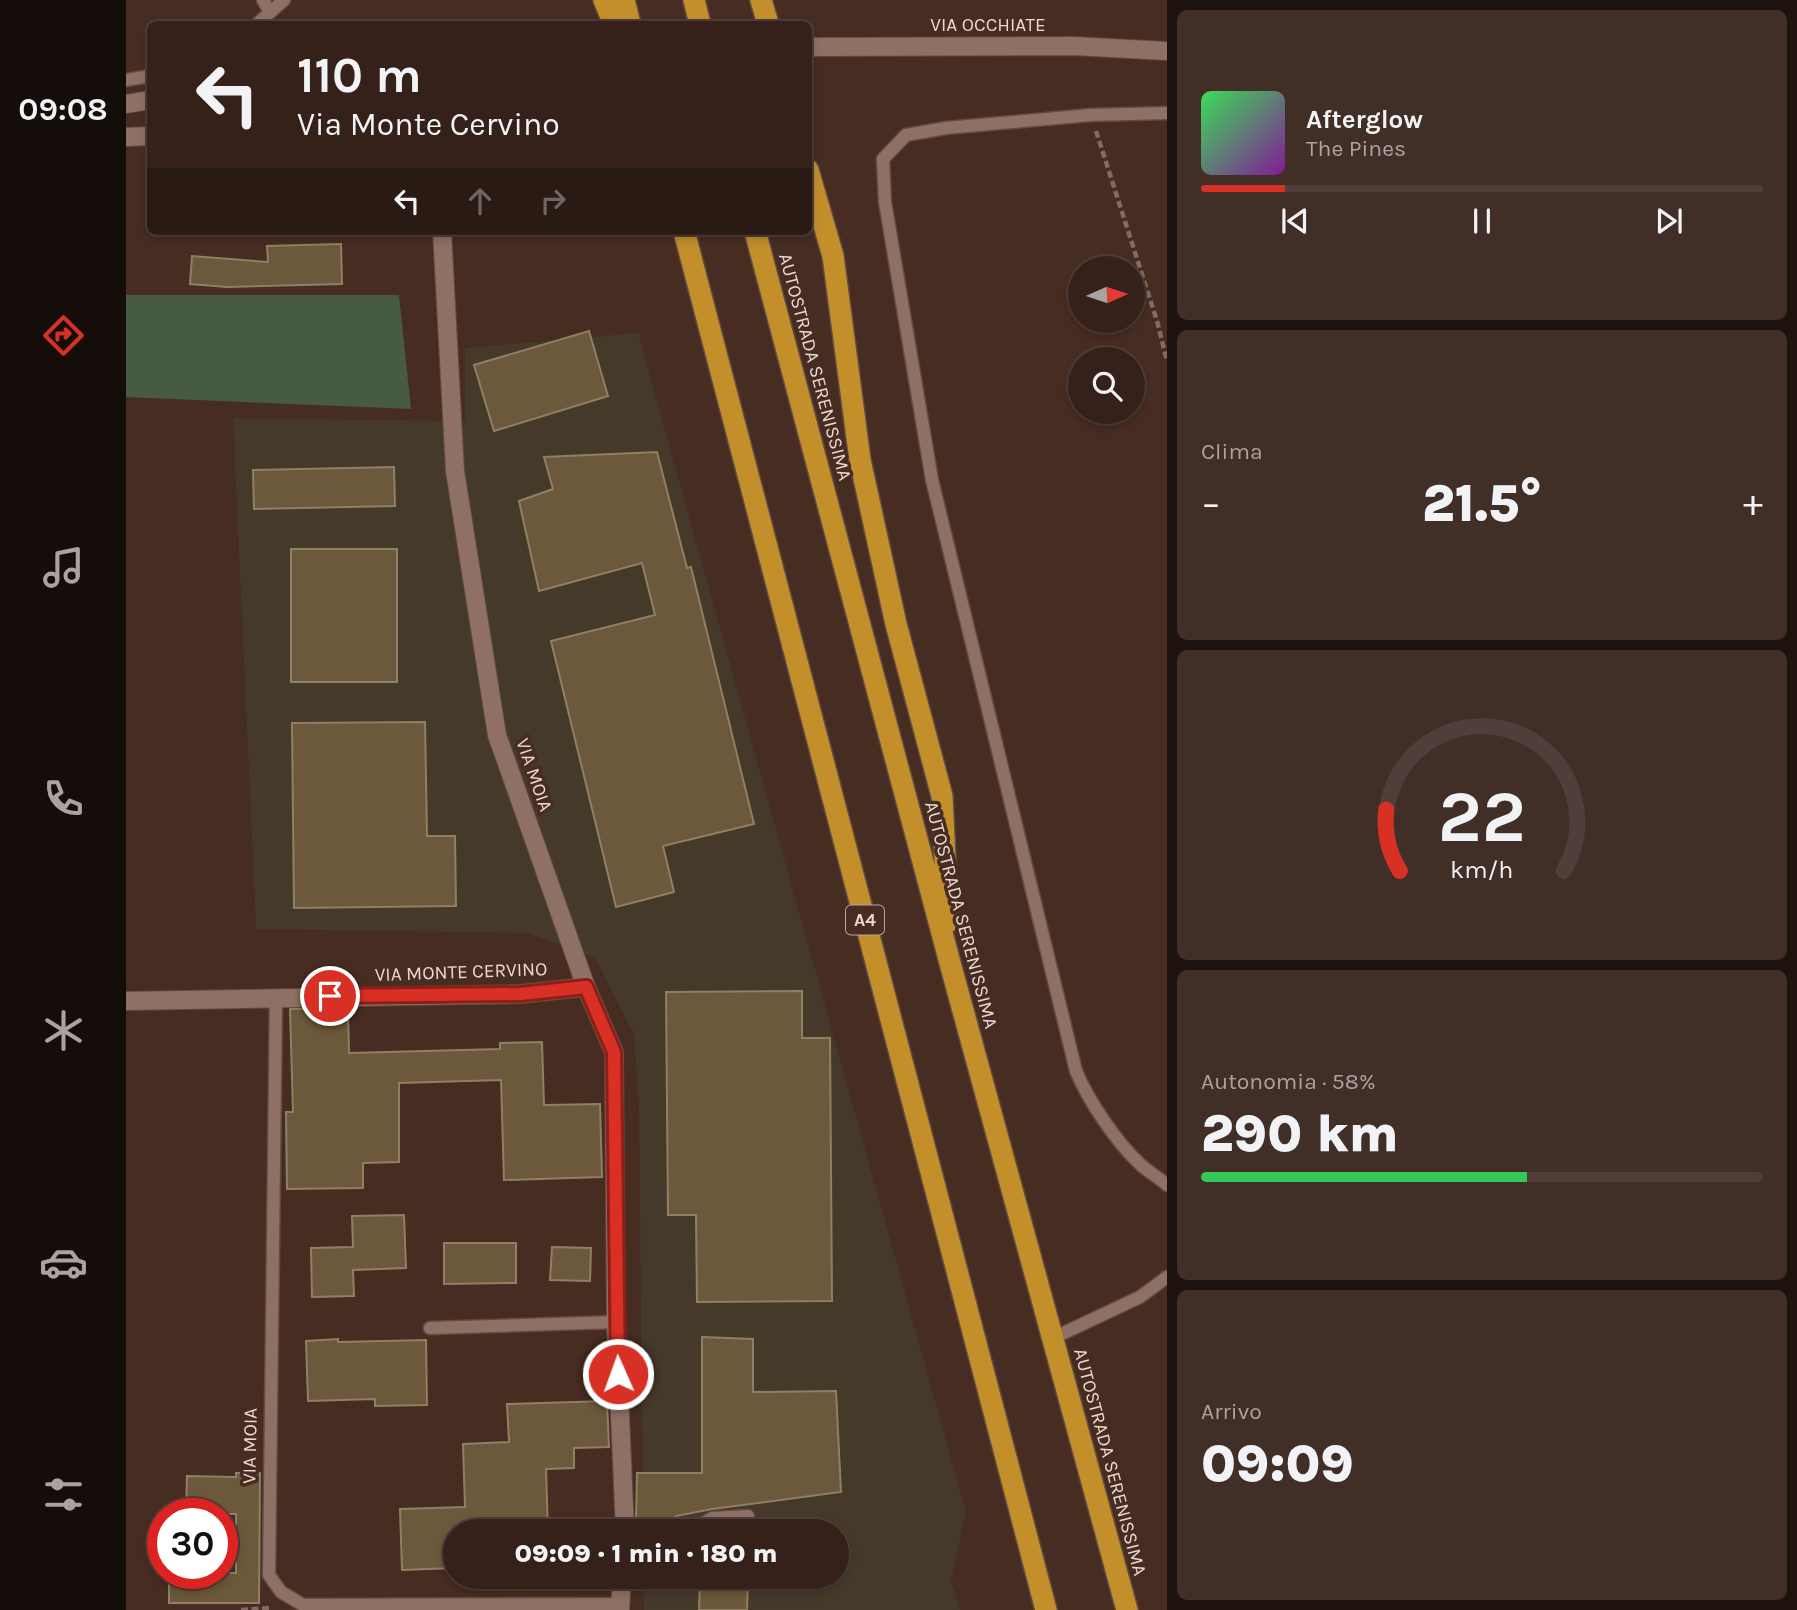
<!DOCTYPE html>
<html lang="it">
<meta charset="utf-8">
<style>
body{margin:0;font-family:Karla,sans-serif;background:#402e27;color:#f1f3f6;height:100vh;display:flex;flex-direction:column;font-size:26px;white-space:nowrap}
*{box-sizing:border-box;margin:0}
p{font-size:23px;color:#aaa3a2}
.icon{flex:none;width:38px;height:38px;fill:none;stroke:currentColor;stroke-width:2;stroke-linecap:round;stroke-linejoin:round}
.map{position:relative;flex:1;overflow:hidden}
.panel{display:flex;flex-direction:column;gap:10px;padding:10px;background:#1d120e;width:630px}
.panel>*{flex:none}
.hud{position:absolute;left:21px;top:21px;width:665px;height:214px;border-radius:10px;box-shadow:0 4px 10px #0003,0 0 0 2px #4f3e39;background:#35211a;color:#f1f3f6;overflow:hidden}
.needle{width:46px;rotate:87deg}
.fabs{position:absolute;left:942px;top:256px;display:grid;gap:14px}
.fabs a{display:grid;place-items:center;width:77px;height:77px;border-radius:50%;background:#35211a;box-shadow:0 4px 10px #0003,0 0 0 2px #4f3e39;font-size:35px}
.speed{position:absolute;left:21px;top:1498px;display:flex;gap:14px;font-size:35px;font-weight:700;text-align:center}
.speed>*{display:grid;place-content:center;width:91px;height:91px;border-radius:50%;background:#35211a;box-shadow:0 4px 10px #0003,0 0 0 2px #4f3e39;line-height:1}
.speed .limit{border:10px solid #d22;background:#fff;color:#111}
.pin{position:absolute;display:grid;place-items:center;width:60px;height:60px;color:#fff;margin:-30px;border:4px solid #fff;border-radius:50%;box-shadow:0 2px 7px #0007}
.me{position:absolute;width:77px;margin:-38px;rotate:358deg;stroke-linejoin:round;filter:drop-shadow(0 0 5px #0008)}
.turn{display:flex;align-items:center;gap:24px;height:147px;padding:0 35px;font-size:32px}
.turn .icon{width:91px;height:91px;stroke-width:2.5}
.turn b{display:block;font-size:49px;line-height:60px}
.lanes{display:flex;align-items:center;height:66px;padding:0 35px;background:#0003;justify-content:center;gap:35px;direction:ltr}
.lanes .off{opacity:.35}
.big{font-size:52px;font-weight:800;line-height:1.1}
.panel .card{flex:1;display:flex;flex-direction:column;justify-content:center;gap:10px;min-width:0;padding:0 24px;border-radius:10px;background:#402e27}
.panel .dial{align-items:center;gap:0}
.dial svg{height:182px;overflow:visible;fill:none;stroke:#4f3e39;stroke-width:7;stroke-linecap:round;text-anchor:middle}
.dial text{fill:#f1f3f6;stroke:none}
.song{display:flex;align-items:center;gap:21px}
.cover{width:84px;height:84px;border-radius:10px;background:linear-gradient(135deg,hsl(130 70% 55%),hsl(290 70% 35%))}
.played{height:7px;border-radius:4px;background:linear-gradient(90deg,#d93025 15%,#4f3e39 15%)}
.keys{display:flex;justify-content:space-around;direction:ltr}
.heat{display:flex;justify-content:space-between;align-items:center;font-size:38px;direction:ltr}
.charge{height:10px;border-radius:5px;background:linear-gradient(90deg,#34c759 58%,#4f3e39 0)}
.trip{position:absolute;left:317px;top:1519px;width:406px;height:70px;border-radius:35px;background:#35211a;box-shadow:0 4px 10px #0003,0 0 0 2px #4f3e39;font-weight:800;line-height:70px;text-align:center}
main{display:flex;flex:1;min-height:0}
.tab-bar{display:flex;flex-direction:column;width:126px;justify-content:space-around;align-items:center;background:#150d0a;color:#aaa3a2}
.tab-bar .icon{width:49px;height:49px}
.tab-bar .selected{color:#d93025}
.tab-bar b{font-size:32px;color:#f1f3f6}
.map>svg:first-child{display:block}
.industrial{fill:#45392a}
.green{fill:#465a44}
.building{fill:#6c583a;stroke:#917f65;stroke-width:2}
.lines{fill:none;stroke-linecap:round;stroke-linejoin:round}
.service-casing{stroke:#614b42;stroke-width:15}
.minor-casing{stroke:#614b42;stroke-width:20}
.motorway-casing{stroke:#614b42;stroke-width:24}
.path{stroke:#836b62;stroke-width:4.5;stroke-dasharray:7 3.5;stroke-linecap:butt}
.service{stroke:#8f7065;stroke-width:12}
.minor{stroke:#8f7065;stroke-width:18}
.motorway{stroke:#c28f2b;stroke-width:21}
.route-casing{stroke:#8d1f18;stroke-width:18}
.route{stroke:#d93025;stroke-width:12}
.labels{text-anchor:middle;dominant-baseline:central;stroke-width:7;stroke-linejoin:round;paint-order:stroke}
.shield{fill:#472c22;stroke:#b9a49c;stroke-width:2}
.shield-label{font-size:18px;font-weight:bold;fill:#ead8d1}
.street-label{font-size:19px;fill:#ead8d1;stroke:#472c22}
</style>
<main>
<nav class="tab-bar">
<b>09:08</b>
<svg class="icon selected" aria-label="directions" viewBox="0 0 24 24"><path d="M12 3l9 9-9 9-9-9zM9 14v-3h6M13 9l2 2-2 2"/></svg>
<svg class="icon" aria-label="music" viewBox="0 0 24 24"><path d="M9 18V5l10-2v13"/><circle cx="6" cy="18" r="3"/><circle cx="16" cy="16" r="3"/></svg>
<svg class="icon" aria-label="phone" viewBox="0 0 24 24"><path d="M5 4h4l2 5-3 2q2 4 5 5l2-3 5 2v4C11 20 4 13 5 4z"/></svg>
<svg class="icon" aria-label="climate" viewBox="0 0 24 24"><path d="M12 3v18M4 7l16 10M4 17L20 7"/></svg>
<svg class="icon" aria-label="car" viewBox="0 0 24 24"><path d="M5 17H2v-5l4-1 3-4h7l3 4 3 1v5h-3M9 17h6M6 11h13"/><circle cx="7" cy="17" r="2"/><circle cx="17" cy="17" r="2"/></svg>
<svg class="icon" aria-label="filters" viewBox="0 0 24 24"><path d="M4 7h16M4 17h16"/><circle cx="9" cy="7" r="2"/><circle cx="15" cy="17" r="2"/></svg>
</nav>
<div class="map">
<svg width="1041" height="1610" viewBox="0 0 1041 1610">
<rect width="100%" height="100%" fill="#472c22"/>
<polygon class="industrial" points="512,333 840,1512 825,1580 834,1610 518,1610 517,1577 710,1577 710,1531 517,1531 513,1109 508,1035 469,958 403,933 130,929 107,418 339,421 339,348"/>
<polygon class="green" points="0,295 273,295 285,409 0,397"/>
<g class="building">
<polygon points="215,244 216,284 101,287 64,284 66,256 142,262 141,246"/>
<polygon points="463,331 482,396 368,431 348,365"/>
<polygon points="531,452 561,568 565,567 628,824 537,846 548,892 490,907 425,641 529,615 516,563 413,591 393,501 427,489 418,457"/>
<polygon points="268,467 269,506 128,509 127,470"/>
<rect x="165" y="549" width="106" height="133"/>
<polygon points="299,722 301,836 329,836 330,906 168,908 166,723"/>
<polygon points="676,991 676,1038 704,1038 706,1301 571,1302 570,1215 542,1215 540,992"/>
<polygon points="222,1008 223,1053 374,1049 374,1043 416,1042 418,1105 474,1104 476,1177 378,1180 375,1080 273,1083 273,1162 237,1163 237,1188 161,1189 160,1112 167,1112 164,1009"/>
<polygon points="278,1215 280,1268 227,1270 228,1296 186,1297 185,1248 227,1247 226,1216"/>
<polygon points="318,1243 390,1243 390,1283 318,1284"/>
<polygon points="426,1247 465,1248 464,1281 424,1280"/>
<polygon points="576,1337 627,1339 627,1392 710,1391 715,1492 586,1509 550,1516 550,1521 510,1521 511,1473 576,1473"/>
<polygon points="212,1339 212,1342 300,1340 301,1405 249,1406 249,1399 182,1401 180,1341"/>
<polygon points="481,1401 483,1447 448,1448 448,1468 420,1469 422,1531 329,1531 329,1568 276,1570 274,1509 339,1507 337,1444 383,1442 381,1404"/>
<polygon points="110,1473 134,1473 133,1603 43,1603 43,1582 66,1583 66,1573 110,1573 110,1514 60,1514 61,1476 110,1477"/>
<polygon points="574,1577 622,1577 621,1610 573,1610"/>
</g>
<g class="lines">
<defs>
<g id="service">
<polyline points="137,0 144,12"/>
<polyline points="131,24 158,0"/>
<polyline points="0,80 24,76"/>
<path d="M 1041,113 L 964,115 L 820,128 L 780,135 L 757,159 L 759,202 L 806,480 L 950,1071 C 963,1102 991,1143 1015,1165 C 1023,1172 1033,1178 1041,1185"/>
<polyline points="150,997 143,1575 155,1592 177,1605 494,1604"/>
<polyline points="304,1328 490,1322"/>
<polyline points="927,1338 1014,1297 1041,1277"/>
<polyline points="553,1531 567,1530 586,1518 622,1516"/>
</g>
<g id="minor">
<polyline points="682,47 948,46 1041,51"/>
<polyline points="0,104 24,100"/>
<polyline points="0,137 24,136"/>
<polyline points="316,231 329,471 371,735 460,987 488,1052 490,1322 499,1531"/>
<polyline points="0,1001 394,994 460,987"/>
<polyline points="494,1610 496,1577"/>
</g>
<g id="motorway">
<polyline points="478,0 488,24"/>
<polyline points="498,0 504,24"/>
<polyline points="568,0 574,24"/>
<polyline points="635,0 642,24"/>
<polyline points="682,170 707,256 734,460 770,624 816,796 822,922"/>
<polyline points="558,231 920,1610"/>
<polyline points="629,231 824,963 1001,1610"/>
</g>
</defs>
<use href="#service" class="service-casing"/>
<use href="#minor" class="minor-casing"/>
<use href="#motorway" class="motorway-casing"/>
<g class="path">
<polyline points="970,131 1031,321 1041,361"/>
<polyline points="115,1610 145,1608"/>
</g>
<use href="#service" class="service"/>
<use href="#minor" class="minor"/>
<use href="#motorway" class="motorway"/>
</g>
<g class="lines">
<defs>
<polyline id="route" points="204,996 394,994 460,987 488,1052 492,1374"/>
</defs>
<use href="#route" class="route-casing"/>
<use href="#route" class="route"/>
</g>
<g class="labels">
<rect class="shield" x="720" y="905.5" width="38" height="29" rx="5"/>
<g class="shield-label">
<text x="739" y="920">A4</text>
</g>
<g class="street-label">
<text x="862" y="25">VIA OCCHIATE</text>
<text transform="translate(689 367) rotate(75)">AUTOSTRADA SERENISSIMA</text>
<text transform="translate(408 775) rotate(71)">VIA MOIA</text>
<text transform="translate(835 915) rotate(75)">AUTOSTRADA SERENISSIMA</text>
<text transform="translate(335 972) rotate(-2)">VIA MONTE CERVINO</text>
<text transform="translate(124 1446) rotate(-89)">VIA MOIA</text>
<text transform="translate(984 1462) rotate(75)">AUTOSTRADA SERENISSIMA</text>
</g>
</g>
</svg>
<div class="fabs">
<a><svg class="needle" viewBox="-14 -14 28 28"><path d="M0-13l5 13h-10z" fill="#e53935"/><path d="M0 13l5-13h-10z" fill="#aaa3a2"/></svg></a>
<a><svg class="icon" aria-label="search" viewBox="0 0 24 24"><circle cx="10" cy="10" r="6"/><path d="M15 15l6 6"/></svg></a>
</div>
<div class="speed"><div class="limit">30</div></div>
<div class="pin" style="left:204px;top:996px;background:#d93025"><svg class="icon" aria-label="arrive" viewBox="0 0 24 24"><path d="M6 21V4h12l-3 4 3 4H6"/></svg></div>
<svg class="me" style="left:492px;top:1374px" viewBox="-20 -20 40 40"><circle r="17" fill="#d93025" stroke="#fff" stroke-width="3"/><path d="M0-11L8 9 0 5-8 9z" fill="#fff"/></svg>
<div class="trip">09:09 · 1 min · 180 m</div>
<div class="hud">
<div class="turn"><svg class="icon" aria-label="left" viewBox="0 0 24 24"><path d="M17 20v-9H6M10 6l-5 5 5 5"/></svg><div><b>110 m</b>Via Monte Cervino</div></div>
<div class="lanes"><svg class="icon" aria-label="left" viewBox="0 0 24 24"><path d="M17 20v-9H6M10 6l-5 5 5 5"/></svg><svg class="icon off" aria-label="ahead" viewBox="0 0 24 24"><path d="M12 20V5M6 11l6-6 6 6"/></svg><svg class="icon off" aria-label="right" viewBox="0 0 24 24"><path d="M7 20v-9h11M14 6l5 5-5 5"/></svg></div>
</div>
</div>
<section class="panel">
<div class="card">
<div class="song"><i class="cover"></i><div><b>Afterglow</b><p>The Pines</p></div></div>
<div class="played"></div>
<div class="keys"><svg class="icon" aria-label="previous" viewBox="0 0 24 24"><path d="M18 5L8 12l10 7zM5 5v14"/></svg><svg class="icon" aria-label="pause" viewBox="0 0 24 24"><path d="M8 5v14M16 5v14"/></svg><svg class="icon" aria-label="next" viewBox="0 0 24 24"><path d="M6 5l10 7-10 7zM19 5v14"/></svg></div>
</div>
<div class="card"><p>Clima</p>
<div class="heat"><a>−</a><b class="big">21.5°</b><a>+</a></div>
</div>
<div class="card dial"><svg viewBox="0 0 100 80">
<path d="M14 69A42 42 0 1 1 86 69"/>
<path d="M14 69A42 42 0 0 1 8 42" stroke="#d93025"/>
<text x="50" y="56" font-size="32" font-weight="700">22</text>
<text x="50" y="72" font-size="11">km/h</text>
</svg></div>
<div class="card"><p>Autonomia · 58%</p><b class="big">290 km</b><div class="charge"></div></div>
<div class="card"><p>Arrivo</p><b class="big">09:09</b></div>
</section>
</main>
